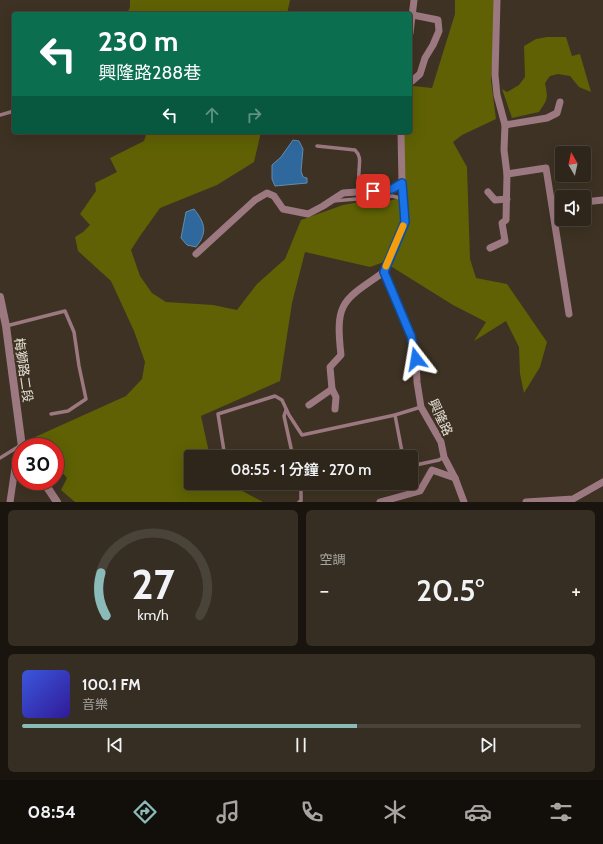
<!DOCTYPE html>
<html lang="zh-TW">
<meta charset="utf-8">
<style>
body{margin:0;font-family:Cabin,"Noto Sans TC",sans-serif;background:#362e23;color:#f1f3f6;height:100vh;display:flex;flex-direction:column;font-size:15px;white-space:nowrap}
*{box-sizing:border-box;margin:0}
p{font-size:13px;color:#a7a5a2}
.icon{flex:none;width:22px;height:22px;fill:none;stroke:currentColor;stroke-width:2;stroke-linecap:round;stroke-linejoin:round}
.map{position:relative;height:502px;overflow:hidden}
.side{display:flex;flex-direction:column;gap:8px;padding:8px;background:#19150e;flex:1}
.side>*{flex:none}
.guide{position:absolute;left:12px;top:12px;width:400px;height:122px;border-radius:4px;box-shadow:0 4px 16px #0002,0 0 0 1px #494339;background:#0b6e4f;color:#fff;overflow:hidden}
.needle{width:26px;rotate:351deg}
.fabs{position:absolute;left:555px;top:146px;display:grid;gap:8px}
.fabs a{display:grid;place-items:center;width:36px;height:36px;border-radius:4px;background:#2e261a;box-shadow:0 4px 16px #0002,0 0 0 1px #494339;font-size:20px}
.speed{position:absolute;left:12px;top:438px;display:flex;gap:8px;font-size:20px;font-weight:700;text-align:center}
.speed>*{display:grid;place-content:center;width:52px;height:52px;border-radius:50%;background:#2e261a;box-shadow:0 4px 16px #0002,0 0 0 1px #494339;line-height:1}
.speed .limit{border:6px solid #d22;background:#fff;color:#111}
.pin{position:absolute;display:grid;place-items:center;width:34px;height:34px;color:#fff;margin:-17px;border-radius:8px;box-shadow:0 2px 6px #0006}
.me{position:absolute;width:44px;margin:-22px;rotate:346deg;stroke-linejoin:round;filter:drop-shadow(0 0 3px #0008)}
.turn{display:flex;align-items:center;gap:14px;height:84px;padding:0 20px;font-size:18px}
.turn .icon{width:52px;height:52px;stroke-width:2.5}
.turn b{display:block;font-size:28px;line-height:34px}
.lanes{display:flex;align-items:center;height:38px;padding:0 20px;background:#0003;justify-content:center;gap:20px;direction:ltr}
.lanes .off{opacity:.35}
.big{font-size:30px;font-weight:600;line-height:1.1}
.side .widget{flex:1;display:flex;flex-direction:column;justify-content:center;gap:6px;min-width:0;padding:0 14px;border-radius:6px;background:#362e23}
.side .dial{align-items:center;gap:0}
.dial svg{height:104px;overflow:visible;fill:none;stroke:#494339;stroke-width:7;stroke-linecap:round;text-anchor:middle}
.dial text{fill:#f1f3f6;stroke:none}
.song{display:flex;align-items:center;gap:12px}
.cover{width:48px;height:48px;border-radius:6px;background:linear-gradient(135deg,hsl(230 70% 55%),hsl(250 70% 35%))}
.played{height:4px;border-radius:2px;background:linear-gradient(90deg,#8bbbb9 60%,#494339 60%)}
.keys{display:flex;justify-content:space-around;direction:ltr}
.heat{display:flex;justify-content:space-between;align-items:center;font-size:22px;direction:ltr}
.side .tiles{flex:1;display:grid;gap:8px;grid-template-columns:1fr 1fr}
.widget:last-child{grid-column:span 2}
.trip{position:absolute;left:184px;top:450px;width:234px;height:40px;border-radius:4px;background:#2e261a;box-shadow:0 4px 16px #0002,0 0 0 1px #494339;font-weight:600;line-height:40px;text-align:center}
.menu{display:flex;height:64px;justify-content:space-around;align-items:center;background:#120f0a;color:#a7a5a2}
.menu .icon{width:28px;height:28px}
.menu .current{color:#8bbbb9}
.menu b{font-size:18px;color:#f1f3f6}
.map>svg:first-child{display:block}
.forest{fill:#5f6104}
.water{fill:#2e689c;stroke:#658cad}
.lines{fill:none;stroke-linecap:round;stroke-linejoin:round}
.service{stroke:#9c7880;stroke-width:3.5}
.minor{stroke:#9c7880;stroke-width:7}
.tertiary{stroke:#9c7880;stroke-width:8}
.route-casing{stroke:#114b97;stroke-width:10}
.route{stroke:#1a73e8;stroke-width:7}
.slow{stroke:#f59e0b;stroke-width:7}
.labels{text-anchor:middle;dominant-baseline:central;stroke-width:4;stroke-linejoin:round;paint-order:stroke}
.street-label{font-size:13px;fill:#e6dfd5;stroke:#3d3223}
</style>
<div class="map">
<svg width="603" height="502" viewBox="0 0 603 502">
<rect width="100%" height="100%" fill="#3d3223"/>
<g class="forest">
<polygon points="130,0 290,0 287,14 127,14 130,7"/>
<polygon points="455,0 496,0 491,80 496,119 462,135 453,142 467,167 470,259 476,278 507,284 547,342 540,367 524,393 520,374 519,347 506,321 474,341 486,322 453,305 384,262 370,267 305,252 292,303 280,381 201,416 210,457 191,457 191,483 227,483 263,502 75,502 61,490 67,478 55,464 55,447 41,447 35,437 126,396 142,379 145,362 134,331 111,281 78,251 75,237 83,232 90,225 80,214 96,191 95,183 117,172 110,158 144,141 147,132 261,132 254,162 217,185 160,208 140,236 131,250 140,276 152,293 166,302 213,305 237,310 257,284 285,259 301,220 343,205 371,200 388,201 405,197 404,139 405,132 410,132 410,104 413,86 432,88 455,14"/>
<path d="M 547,37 L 566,37 L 572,56 L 580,54 L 591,92 L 579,87 L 570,76 L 558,74 L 550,76 L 545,83 C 548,99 548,99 539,112 L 512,118 L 502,89 L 507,92 L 519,85 L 525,77 L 524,46 L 536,39 Z"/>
</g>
<g class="water">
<polygon points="293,140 299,141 303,149 301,171 303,177 307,178 307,183 275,186 272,179 272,165 281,157"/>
<path d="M 194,209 C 205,223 208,232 196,247 L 187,245 L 181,238 L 186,212 Z"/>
</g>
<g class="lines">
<g class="service">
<polyline points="0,115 14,111"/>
<path d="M 317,146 L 355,150 C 362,157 359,163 359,172 C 358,178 360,186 360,192"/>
<polyline points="333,201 392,196 404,199"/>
<polyline points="6,326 65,311 74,332 79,366 86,399 68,411 51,414"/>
<polyline points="286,410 284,416 293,457"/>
<polyline points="395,415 403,457"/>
<polyline points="225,457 218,414 275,396 282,400 289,415 302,435 395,415 421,407"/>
<polyline points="0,458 21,445"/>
<polyline points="411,466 439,460 444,457"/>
<polyline points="299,502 301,501 301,490 299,483"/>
</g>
<g class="minor">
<polyline points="497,0 495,75 497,95 505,125 504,150 507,174"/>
<polyline points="410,33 414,0"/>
<polyline points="410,81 412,81 420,74 425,58 433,45 439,31 438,20 413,15"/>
<polyline points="505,125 547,118 557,113 560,102"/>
<polyline points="401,132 402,183 405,210 405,222 384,272 411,336 416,359 417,382 421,407 441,442 444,457 455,478 464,502"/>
<polyline points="488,192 495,200 507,199"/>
<polyline points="584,202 603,200"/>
<polyline points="553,207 562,206"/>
<polyline points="490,248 505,241 502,223 506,220 507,174 546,168 569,314"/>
<polyline points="196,254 255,200 267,193 274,196 283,209 308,214 323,206 343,193 386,190 392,189 402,183"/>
<polyline points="309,405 332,389"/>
<path d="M 335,409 L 336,397 L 332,389 L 330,367 L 341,355 C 335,302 342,301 384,272"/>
<polyline points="10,502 15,468 21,448"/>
<polyline points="380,502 420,491 432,470 455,478"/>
<polyline points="526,502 573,499 603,482"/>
</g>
<g class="tertiary">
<polyline points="0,297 6,326 22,447"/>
<polyline points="43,481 57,502"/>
</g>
</g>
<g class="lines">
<defs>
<polyline id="route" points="373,191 392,189 402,183 405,222 384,272 411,336 416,359"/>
</defs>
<use href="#route" class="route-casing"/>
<use href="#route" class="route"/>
<polyline class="slow" points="386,266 403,226"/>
</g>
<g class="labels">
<g class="street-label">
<text transform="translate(24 370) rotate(82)">梅獅路二段</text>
<text transform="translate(441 417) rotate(65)">興隆路</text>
</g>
</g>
</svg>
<div class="fabs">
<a><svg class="needle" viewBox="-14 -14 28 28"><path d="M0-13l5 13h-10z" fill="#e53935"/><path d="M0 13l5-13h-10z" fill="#a7a5a2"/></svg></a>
<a><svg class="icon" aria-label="sound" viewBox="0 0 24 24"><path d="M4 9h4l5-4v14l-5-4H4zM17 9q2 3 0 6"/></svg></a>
</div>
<div class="speed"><div class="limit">30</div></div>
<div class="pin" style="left:373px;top:191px;background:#d93025"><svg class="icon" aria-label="arrive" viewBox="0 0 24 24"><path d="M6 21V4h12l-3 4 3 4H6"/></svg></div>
<svg class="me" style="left:416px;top:359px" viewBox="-20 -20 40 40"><path d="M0-17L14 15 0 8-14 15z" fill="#1a73e8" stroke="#fff" stroke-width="4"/></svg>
<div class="trip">08:55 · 1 分鐘 · 270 m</div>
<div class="guide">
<div class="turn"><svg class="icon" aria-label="left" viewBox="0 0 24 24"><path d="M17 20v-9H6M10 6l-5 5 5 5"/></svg><div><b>230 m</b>興隆路288巷</div></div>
<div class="lanes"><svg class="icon" aria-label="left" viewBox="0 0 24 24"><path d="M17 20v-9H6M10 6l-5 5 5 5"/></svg><svg class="icon off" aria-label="ahead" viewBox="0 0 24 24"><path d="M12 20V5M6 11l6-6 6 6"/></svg><svg class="icon off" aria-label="right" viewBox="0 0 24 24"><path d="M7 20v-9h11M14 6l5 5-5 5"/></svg></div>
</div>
</div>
<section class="side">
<div class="tiles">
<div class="widget dial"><svg viewBox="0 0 100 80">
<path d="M14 69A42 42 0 1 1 86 69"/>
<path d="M14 69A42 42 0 0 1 10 36" stroke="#8bbbb9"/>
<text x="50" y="56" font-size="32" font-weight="700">27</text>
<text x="50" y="72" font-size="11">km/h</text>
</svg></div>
<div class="widget"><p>空調</p>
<div class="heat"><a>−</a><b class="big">20.5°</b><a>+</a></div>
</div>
<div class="widget">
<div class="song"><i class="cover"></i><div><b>100.1 FM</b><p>音樂</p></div></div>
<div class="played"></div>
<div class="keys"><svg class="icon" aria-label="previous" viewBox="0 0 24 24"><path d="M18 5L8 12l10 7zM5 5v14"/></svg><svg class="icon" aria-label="pause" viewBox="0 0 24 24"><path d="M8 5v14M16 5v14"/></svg><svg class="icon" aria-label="next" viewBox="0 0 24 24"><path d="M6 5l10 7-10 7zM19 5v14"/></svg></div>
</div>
</div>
</section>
<nav class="menu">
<b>08:54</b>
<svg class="icon current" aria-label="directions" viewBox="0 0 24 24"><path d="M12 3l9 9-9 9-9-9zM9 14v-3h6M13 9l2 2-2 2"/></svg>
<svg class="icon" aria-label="music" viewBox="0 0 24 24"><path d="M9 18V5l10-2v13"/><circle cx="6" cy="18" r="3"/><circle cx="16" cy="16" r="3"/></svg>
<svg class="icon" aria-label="phone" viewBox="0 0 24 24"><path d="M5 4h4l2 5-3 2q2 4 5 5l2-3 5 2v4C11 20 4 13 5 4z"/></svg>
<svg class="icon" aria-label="climate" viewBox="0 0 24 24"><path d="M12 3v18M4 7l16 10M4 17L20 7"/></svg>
<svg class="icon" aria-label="car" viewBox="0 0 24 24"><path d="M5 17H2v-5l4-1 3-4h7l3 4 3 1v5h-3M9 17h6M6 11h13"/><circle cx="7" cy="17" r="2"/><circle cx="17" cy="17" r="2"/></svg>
<svg class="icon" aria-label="filters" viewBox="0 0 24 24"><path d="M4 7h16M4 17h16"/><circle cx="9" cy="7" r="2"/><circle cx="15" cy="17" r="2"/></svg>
</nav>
